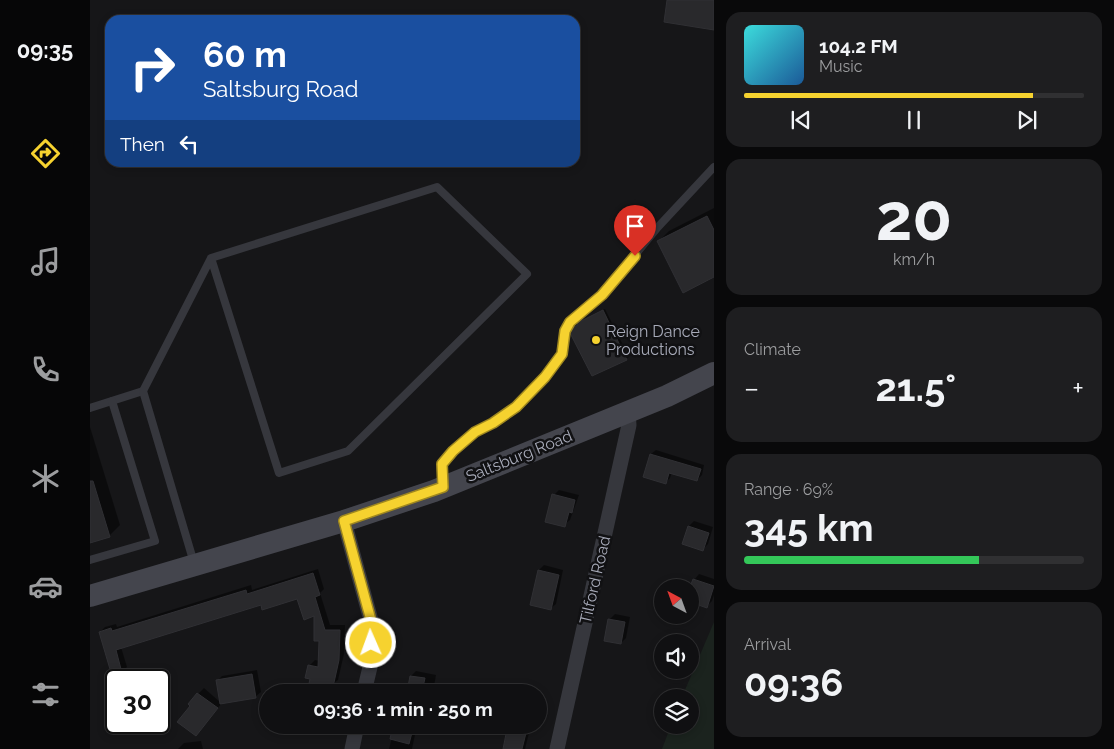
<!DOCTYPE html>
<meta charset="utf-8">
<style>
body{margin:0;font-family:Raleway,sans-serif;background:#1e1e20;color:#f1f3f6;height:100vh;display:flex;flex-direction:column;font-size:19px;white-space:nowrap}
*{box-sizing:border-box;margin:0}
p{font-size:16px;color:#9c9d9f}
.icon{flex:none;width:28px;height:28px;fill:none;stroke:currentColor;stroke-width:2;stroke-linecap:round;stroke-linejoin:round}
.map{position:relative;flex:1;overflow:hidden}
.details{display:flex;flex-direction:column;gap:12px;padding:12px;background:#09090a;width:400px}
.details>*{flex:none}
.top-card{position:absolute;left:15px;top:15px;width:475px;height:152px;border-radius:15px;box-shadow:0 2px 8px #0003,0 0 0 1px #303032;background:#1a4fa0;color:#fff;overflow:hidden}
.needle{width:32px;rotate:319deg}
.controls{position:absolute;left:564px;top:579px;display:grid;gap:10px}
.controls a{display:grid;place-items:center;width:45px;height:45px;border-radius:50%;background:#101012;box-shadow:0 2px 8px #0003,0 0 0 1px #303032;font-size:25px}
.speed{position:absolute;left:15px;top:669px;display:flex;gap:10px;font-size:25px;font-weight:700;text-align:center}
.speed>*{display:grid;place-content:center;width:65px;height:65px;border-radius:50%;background:#101012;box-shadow:0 2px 8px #0003,0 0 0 1px #303032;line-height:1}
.speed .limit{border:2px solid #111;border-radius:8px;background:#fff;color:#111}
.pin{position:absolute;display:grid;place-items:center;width:42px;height:42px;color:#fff;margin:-51px -21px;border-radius:50% 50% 50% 0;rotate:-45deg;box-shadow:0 0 5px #0007}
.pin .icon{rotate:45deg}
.me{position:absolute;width:55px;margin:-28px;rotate:358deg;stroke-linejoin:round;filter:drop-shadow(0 0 4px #0008)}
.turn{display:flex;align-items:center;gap:18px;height:105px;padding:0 15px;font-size:22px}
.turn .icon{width:65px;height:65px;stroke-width:2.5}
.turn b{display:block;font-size:35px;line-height:42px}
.then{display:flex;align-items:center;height:48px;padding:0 15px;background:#0003;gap:10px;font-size:19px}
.big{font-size:38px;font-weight:700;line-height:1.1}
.details .card{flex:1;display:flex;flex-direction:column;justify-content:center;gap:8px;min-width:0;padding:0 18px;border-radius:15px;background:#1e1e20}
.details .dial{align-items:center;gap:0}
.dial b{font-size:65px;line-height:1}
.song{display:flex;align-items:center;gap:15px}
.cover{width:60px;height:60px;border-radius:8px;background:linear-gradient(135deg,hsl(180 70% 55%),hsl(210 70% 35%))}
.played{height:5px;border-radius:2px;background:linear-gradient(90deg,#f6d22f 85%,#303032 85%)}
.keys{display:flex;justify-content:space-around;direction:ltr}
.heat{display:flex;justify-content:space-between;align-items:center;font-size:28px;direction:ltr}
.charge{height:8px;border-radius:4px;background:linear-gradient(90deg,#34c759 69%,#303032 0)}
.trip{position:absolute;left:169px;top:684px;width:288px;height:50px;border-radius:25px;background:#101012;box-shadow:0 2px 8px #0003,0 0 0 1px #303032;font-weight:700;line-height:50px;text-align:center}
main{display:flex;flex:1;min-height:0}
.dock{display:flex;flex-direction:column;width:90px;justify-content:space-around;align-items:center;background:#060607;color:#9c9d9f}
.dock .icon{width:35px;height:35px}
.dock .selected{color:#f6d22f}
.dock b{font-size:22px;color:#f1f3f6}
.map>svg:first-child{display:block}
.green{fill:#1b231e}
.shadow{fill:#0007}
.building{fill:#29292c;stroke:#303034}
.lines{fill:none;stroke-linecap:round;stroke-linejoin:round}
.lane{stroke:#36373d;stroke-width:8}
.street{stroke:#36373d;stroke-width:15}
.secondary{stroke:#44454d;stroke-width:22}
.route-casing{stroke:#a0881f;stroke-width:12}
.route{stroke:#f6d22f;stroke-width:9}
.poi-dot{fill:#f6d22f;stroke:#111113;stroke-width:2}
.labels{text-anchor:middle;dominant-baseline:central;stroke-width:5;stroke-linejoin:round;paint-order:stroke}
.poi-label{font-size:16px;fill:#a7aab8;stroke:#111113;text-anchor:start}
.street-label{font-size:16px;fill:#a7aab8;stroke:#111113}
</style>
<main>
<nav class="dock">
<b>09:35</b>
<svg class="icon selected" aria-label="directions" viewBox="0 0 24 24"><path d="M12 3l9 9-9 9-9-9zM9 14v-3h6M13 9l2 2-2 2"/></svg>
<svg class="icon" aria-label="music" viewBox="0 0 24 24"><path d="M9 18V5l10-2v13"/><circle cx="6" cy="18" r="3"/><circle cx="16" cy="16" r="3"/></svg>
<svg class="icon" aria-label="phone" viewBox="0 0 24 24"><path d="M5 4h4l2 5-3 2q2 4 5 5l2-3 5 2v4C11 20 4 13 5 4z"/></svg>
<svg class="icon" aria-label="climate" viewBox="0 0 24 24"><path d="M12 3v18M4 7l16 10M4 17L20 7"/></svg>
<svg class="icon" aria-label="car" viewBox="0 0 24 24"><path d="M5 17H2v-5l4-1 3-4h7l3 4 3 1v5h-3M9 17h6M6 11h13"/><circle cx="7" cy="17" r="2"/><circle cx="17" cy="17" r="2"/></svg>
<svg class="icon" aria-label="filters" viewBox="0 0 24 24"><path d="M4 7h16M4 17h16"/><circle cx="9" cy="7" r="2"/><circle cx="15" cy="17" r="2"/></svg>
</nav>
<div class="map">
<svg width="624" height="749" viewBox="0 0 624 749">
<rect width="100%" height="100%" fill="#161618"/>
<polygon class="green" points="624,622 624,749 572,749 581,725 600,725 600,698 592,697"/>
<g class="shadow">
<polygon points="624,208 624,276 594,291 569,241 579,231"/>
<polygon points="515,309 539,357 512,371 485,328 491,321"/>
<polygon points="0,427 30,525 19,536 0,542"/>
<polygon points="566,450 614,465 612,475 607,480 582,472 580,478 576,482 555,476 561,454"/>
<polygon points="469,490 489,495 480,520 474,525 464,495"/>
<polygon points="604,521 623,527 618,544 613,549 599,526"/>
<polygon points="454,565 473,570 466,604 460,609 442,604 449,570"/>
<polygon points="228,569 234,589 230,593 240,625 255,625 254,654 248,680 244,683 242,692 218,692 221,678 217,677 220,665 225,660 230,661 230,640 226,615 208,598 172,604 31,647 37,667 32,672 10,632 15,627 26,624 27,627 161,585 162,590"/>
<polygon points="609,574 624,579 624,595 622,601 617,606 600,601 600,591 604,580"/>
<polygon points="525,614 540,617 536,638 531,643 519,620"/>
<polygon points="167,670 171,692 165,697 132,703 111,729 102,706 100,704 108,694 114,688 130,702 127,681 132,676"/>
<polygon points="326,671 346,675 343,692 318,692 321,676"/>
<polygon points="434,687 451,691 448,707 448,692 429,692"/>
<polygon points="206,725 236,725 235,729 230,735 205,728"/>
<polygon points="305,725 327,725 322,749 299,749"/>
<polygon points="420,725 441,725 435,749 414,749"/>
<polygon points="111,741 113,749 88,749 94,743"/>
</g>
<g class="building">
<polygon points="577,0 624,0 624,30 574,22"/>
<polygon points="617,216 624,230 624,277 593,293 567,241"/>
<polygon points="513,310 537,360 502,376 480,333 484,327 488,325 487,323"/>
<polygon points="560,454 611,469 607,481 579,473 576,484 553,477"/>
<polygon points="0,481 3,481 20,537 0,543"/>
<polygon points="462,494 485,500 482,513 479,512 475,527 455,522"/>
<polygon points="598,526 619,533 613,551 592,544"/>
<polygon points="448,570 469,575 461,610 440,605"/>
<polygon points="223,573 230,595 225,597 235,630 250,630 249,660 243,687 240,686 239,692 217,692 220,679 215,678 218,665 228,667 229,641 224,641 224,616 214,620 207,599 172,610 171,605 26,650 32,673 22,676 9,632 21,628 22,631 156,590 157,594"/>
<polygon points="603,579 624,586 617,608 600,602 600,587"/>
<polygon points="518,619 535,622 531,644 514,641"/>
<polygon points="162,674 166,698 130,704 126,680"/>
<polygon points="320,676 335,678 332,692 317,692"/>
<polygon points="107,693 128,708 106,736 87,722 100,706 98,704"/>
<polygon points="303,725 324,725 319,744 300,739"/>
<polygon points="417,729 436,733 432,749 413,749"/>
</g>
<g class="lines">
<g class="lane">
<polyline points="0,408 53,391"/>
<polyline points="353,485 352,464 363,451 385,432 403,423 426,407 455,377 472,354 475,331 480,322 512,295 568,227 624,167"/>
<polyline points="0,560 65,541 22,401"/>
<polyline points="104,563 53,391 121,258 347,187 437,274 258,451 189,473 121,258"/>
</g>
<g class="street">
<polyline points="254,521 282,624 281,663 274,692"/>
<polyline points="262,749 267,725"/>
<polyline points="467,749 539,425 538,411"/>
</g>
<polyline class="secondary" points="0,596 254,521 344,491 577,396 624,373"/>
</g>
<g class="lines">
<defs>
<polyline id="route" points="281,643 282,624 254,521 353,487 352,464 363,451 385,432 403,423 426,407 455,377 472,354 475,331 480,322 512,295 545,256"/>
</defs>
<use href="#route" class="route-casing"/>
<use href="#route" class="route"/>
</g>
<circle class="poi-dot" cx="506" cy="340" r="5"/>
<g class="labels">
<g class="poi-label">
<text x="516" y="331">Reign Dance<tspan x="516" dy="18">Productions</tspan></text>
</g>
<g class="street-label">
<text transform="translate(429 456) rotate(-22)">Saltsburg Road</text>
<text transform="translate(505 580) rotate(-77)">Tilford Road</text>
</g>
</g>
</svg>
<div class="controls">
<a><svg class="needle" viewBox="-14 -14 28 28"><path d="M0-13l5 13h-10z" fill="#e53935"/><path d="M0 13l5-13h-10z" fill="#9c9d9f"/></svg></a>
<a><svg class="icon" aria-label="sound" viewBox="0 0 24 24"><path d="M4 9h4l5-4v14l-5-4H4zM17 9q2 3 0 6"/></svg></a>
<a><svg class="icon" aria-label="layers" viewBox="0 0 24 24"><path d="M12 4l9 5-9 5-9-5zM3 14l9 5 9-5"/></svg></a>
</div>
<div class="speed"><div class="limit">30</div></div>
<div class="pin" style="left:545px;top:256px;background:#d93025"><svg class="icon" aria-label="arrive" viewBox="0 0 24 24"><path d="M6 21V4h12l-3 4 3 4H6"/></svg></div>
<svg class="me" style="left:281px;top:643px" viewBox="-20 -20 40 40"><circle r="17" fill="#f6d22f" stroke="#fff" stroke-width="3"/><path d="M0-11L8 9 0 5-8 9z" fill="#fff"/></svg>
<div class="trip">09:36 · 1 min · 250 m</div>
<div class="top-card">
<div class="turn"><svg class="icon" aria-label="right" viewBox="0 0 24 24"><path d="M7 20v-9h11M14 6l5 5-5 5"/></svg><div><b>60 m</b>Saltsburg Road</div></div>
<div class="then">Then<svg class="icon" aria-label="left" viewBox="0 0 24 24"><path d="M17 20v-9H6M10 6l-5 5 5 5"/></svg></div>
</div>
</div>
<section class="details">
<div class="card">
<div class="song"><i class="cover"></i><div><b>104.2 FM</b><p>Music</p></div></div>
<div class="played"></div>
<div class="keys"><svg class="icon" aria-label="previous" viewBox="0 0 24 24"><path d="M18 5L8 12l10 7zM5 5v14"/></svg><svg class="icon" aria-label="pause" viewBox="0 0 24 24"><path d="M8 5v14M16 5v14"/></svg><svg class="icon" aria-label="next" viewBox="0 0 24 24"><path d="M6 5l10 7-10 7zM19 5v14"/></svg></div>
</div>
<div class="card dial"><b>20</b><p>km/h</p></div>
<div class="card"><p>Climate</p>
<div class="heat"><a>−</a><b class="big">21.5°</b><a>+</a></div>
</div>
<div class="card"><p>Range · 69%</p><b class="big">345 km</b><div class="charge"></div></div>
<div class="card"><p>Arrival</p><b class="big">09:36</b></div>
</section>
</main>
